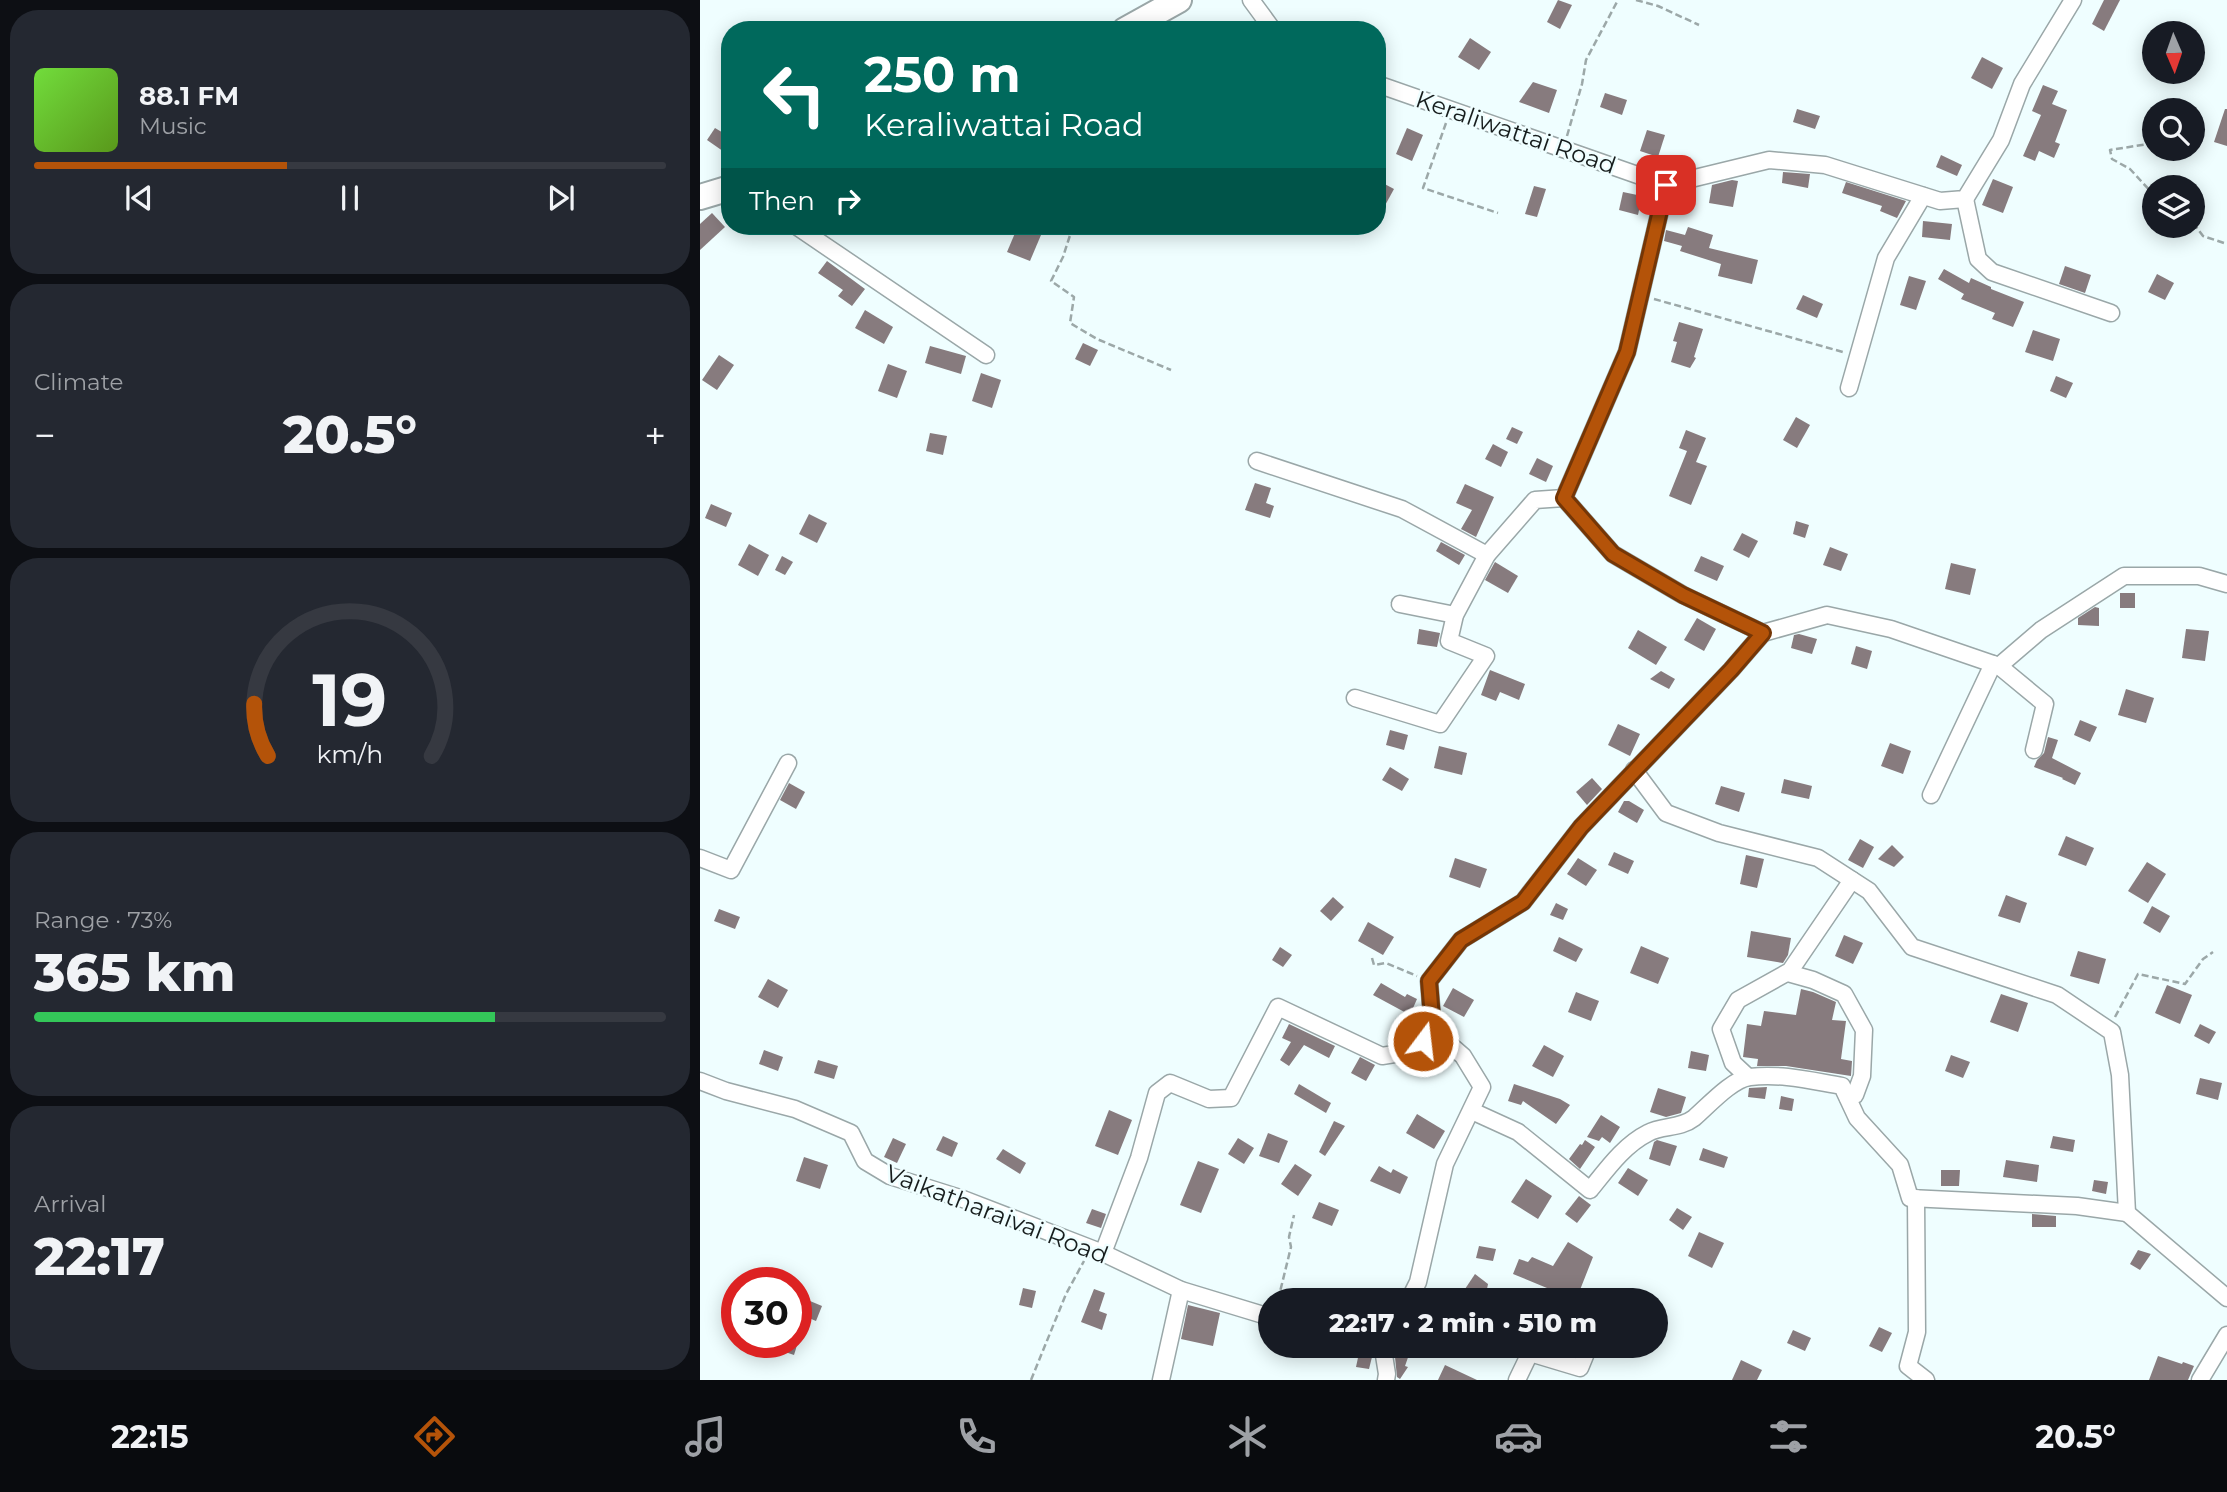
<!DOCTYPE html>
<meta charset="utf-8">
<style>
body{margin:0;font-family:Montserrat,sans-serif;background:#242831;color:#f1f3f6;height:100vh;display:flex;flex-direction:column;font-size:26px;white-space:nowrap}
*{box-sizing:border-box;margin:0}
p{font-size:23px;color:#9ea1a6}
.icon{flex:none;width:38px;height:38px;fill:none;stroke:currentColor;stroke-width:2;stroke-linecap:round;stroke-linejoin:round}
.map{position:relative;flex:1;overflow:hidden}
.details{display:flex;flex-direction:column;gap:10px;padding:10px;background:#0d0f14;width:700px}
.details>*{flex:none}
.hud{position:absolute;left:21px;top:21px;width:665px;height:214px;border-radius:28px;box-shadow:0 4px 18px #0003;background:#00695c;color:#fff;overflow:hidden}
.needle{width:46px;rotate:178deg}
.controls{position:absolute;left:1442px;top:21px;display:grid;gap:14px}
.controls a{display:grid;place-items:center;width:63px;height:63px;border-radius:50%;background:#171b24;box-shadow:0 4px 18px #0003;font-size:35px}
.speed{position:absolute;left:21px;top:1267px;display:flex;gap:14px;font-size:35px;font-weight:700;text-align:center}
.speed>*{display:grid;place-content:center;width:91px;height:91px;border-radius:50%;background:#171b24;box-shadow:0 4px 18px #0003;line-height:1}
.speed .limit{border:10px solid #d22;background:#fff;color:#111}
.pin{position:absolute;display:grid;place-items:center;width:60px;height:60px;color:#fff;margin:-30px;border-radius:14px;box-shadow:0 4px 10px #0006}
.me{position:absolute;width:77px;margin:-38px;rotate:15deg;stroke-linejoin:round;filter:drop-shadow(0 0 5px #0008)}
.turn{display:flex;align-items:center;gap:24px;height:147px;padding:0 28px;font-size:32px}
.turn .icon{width:91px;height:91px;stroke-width:2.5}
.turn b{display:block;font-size:49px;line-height:60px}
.then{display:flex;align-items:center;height:66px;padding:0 28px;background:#0003;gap:14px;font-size:26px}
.big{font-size:52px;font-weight:800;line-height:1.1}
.details .widget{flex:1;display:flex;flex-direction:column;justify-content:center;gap:10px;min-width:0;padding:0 24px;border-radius:28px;background:#242831}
.details .dial{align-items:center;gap:0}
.dial svg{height:182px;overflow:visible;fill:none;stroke:#363941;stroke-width:7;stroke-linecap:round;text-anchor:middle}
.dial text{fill:#f1f3f6;stroke:none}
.song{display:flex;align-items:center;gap:21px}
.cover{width:84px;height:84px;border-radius:10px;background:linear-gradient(135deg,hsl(100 70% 55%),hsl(90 70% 35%))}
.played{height:7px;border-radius:4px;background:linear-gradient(90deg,#b45309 40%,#363941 40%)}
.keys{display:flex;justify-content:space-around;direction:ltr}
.heat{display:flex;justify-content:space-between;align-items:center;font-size:38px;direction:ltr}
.charge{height:10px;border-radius:5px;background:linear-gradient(90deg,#34c759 73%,#363941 0)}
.trip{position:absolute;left:558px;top:1288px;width:410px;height:70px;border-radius:35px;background:#171b24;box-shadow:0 4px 18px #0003;font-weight:800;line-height:70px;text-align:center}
.tabs{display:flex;height:112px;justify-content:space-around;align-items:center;background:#090b0e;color:#9ea1a6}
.tabs .icon{width:49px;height:49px}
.tabs .selected{color:#b45309}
.tabs b{font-size:32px;color:#f1f3f6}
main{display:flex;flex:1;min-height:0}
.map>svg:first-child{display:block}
.building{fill:#877b7e}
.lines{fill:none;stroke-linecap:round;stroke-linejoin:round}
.minor-casing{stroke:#9aa7a8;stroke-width:19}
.primary-casing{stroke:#9aa7a8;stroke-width:28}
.path{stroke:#9ca8a8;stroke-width:2.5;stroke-dasharray:7 3.5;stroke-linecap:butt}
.minor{stroke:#fff;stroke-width:16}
.primary{stroke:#fff;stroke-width:24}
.route-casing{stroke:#753606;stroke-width:18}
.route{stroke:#b45309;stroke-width:12}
.labels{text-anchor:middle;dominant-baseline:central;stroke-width:5;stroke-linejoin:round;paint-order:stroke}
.street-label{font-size:24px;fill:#171d1d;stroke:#effeff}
</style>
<main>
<section class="details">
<div class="widget">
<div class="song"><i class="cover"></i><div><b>88.1 FM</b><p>Music</p></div></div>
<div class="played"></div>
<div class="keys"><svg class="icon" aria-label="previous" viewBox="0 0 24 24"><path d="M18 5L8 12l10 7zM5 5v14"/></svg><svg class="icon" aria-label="pause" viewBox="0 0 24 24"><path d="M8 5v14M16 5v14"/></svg><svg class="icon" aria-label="next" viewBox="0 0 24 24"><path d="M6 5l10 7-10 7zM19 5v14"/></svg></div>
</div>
<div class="widget"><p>Climate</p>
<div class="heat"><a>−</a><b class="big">20.5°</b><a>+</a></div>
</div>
<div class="widget dial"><svg viewBox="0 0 100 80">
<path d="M14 69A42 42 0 1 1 86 69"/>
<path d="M14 69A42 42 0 0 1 8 46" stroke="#b45309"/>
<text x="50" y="56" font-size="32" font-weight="700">19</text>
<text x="50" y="72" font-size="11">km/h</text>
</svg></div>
<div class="widget"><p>Range · 73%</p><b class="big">365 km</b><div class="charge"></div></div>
<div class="widget"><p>Arrival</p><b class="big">22:17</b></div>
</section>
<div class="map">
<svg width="1527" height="1380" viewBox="0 0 1527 1380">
<rect width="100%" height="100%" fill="#effeff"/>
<g class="building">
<polygon points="858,0 872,5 860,29 847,22"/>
<polygon points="1404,0 1420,0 1404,31 1392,24"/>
<polygon points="770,38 791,52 779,70 758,57"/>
<polygon points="1282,57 1303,68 1292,89 1271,78"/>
<polygon points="833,82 857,90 849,113 819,102"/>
<polygon points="1343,85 1358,91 1352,104 1367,110 1355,142 1360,144 1354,158 1339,151 1335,161 1323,156 1341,115 1332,111"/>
<polygon points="905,93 927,100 922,115 900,107"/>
<polygon points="1097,109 1120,116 1115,129 1093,122"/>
<polygon points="1525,109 1527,109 1527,146 1514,142"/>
<polygon points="15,128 30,137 30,156 7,140"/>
<polygon points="707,128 723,135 712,161 696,154"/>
<polygon points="947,130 965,135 958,157 940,151"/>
<polygon points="1241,155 1262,165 1257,176 1236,167"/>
<polygon points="1083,172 1110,174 1108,188 1082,183"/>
<polygon points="1293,179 1313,187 1303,213 1282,205"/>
<polygon points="677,180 694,189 677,220"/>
<polygon points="1032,180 1038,181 1033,207 1009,203 1012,185"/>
<polygon points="1146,182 1206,201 1197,218 1180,211 1182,206 1142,193"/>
<polygon points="834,186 846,189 837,217 825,214"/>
<polygon points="923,192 942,196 938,215 919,210"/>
<polygon points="12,213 25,227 0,250 0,224"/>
<polygon points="1223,221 1252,224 1250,240 1222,237"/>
<polygon points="318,226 341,235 330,261 307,252"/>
<polygon points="988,227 1013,235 1009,248 1058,260 1052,284 1018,276 1021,264 980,251 982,246 964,241 966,230 985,235"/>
<polygon points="127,261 165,289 152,306 138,296 143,290 118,273"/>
<polygon points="1365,266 1391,275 1385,293 1359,284"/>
<polygon points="1244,269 1269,283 1271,278 1291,287 1291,289 1324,302 1313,327 1292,319 1295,313 1261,299 1264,294 1238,279"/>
<polygon points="1457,274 1474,283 1465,300 1448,292"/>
<polygon points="1209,276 1226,281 1216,310 1200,305"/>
<polygon points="1103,295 1123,304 1117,318 1096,309"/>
<polygon points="165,310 193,327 184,344 155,328"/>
<polygon points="979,322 1003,329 994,357 996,358 990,368 971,362 977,342 973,341"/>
<polygon points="1333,330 1360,339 1353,361 1325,352"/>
<polygon points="383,343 398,350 390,366 375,359"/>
<polygon points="230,346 266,356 261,374 225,363"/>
<polygon points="19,355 34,365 17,390 2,380"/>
<polygon points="188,364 207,371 197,398 178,391"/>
<polygon points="281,373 301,380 292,408 272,401"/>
<polygon points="1356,376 1373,383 1366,398 1350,391"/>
<polygon points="1096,417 1110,425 1097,448 1083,440"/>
<polygon points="812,427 823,432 817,444 806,439"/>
<polygon points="986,430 1006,438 996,462 1007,466 991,505 969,496 987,451 979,448"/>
<polygon points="230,433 247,436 243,455 226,451"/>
<polygon points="793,444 808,452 801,467 785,459"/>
<polygon points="837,458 853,466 846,482 829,474"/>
<polygon points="555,483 571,488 566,503 574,506 570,518 545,510"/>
<polygon points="765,484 794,497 776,537 761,529 772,510 756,503"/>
<polygon points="11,504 32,513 26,527 5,518"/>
<polygon points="109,514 127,523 117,543 99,534"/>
<polygon points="1096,521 1109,525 1105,538 1093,534"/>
<polygon points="1042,533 1058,541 1049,558 1033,550"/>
<polygon points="741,542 765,555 759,565 736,551"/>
<polygon points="49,544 69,555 58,576 38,565"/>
<polygon points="1130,547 1148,554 1141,571 1123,565"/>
<polygon points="82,556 93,562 85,575 75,570"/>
<polygon points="1001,556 1024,566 1017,581 994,571"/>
<polygon points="795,562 818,576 808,593 785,580"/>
<polygon points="1251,563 1276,569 1270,595 1245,589"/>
<rect x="1420" y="593" width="15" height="15"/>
<polygon points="1395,607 1399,608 1399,626 1378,625 1378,618"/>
<polygon points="997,618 1016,629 1004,651 984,640"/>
<polygon points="719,629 740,633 737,647 717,644"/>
<polygon points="1486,629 1509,631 1505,661 1482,658"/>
<polygon points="938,630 967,647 956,665 928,648"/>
<polygon points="1099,634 1117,639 1112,654 1091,648 1094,635"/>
<polygon points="1156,646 1172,651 1167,669 1151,664"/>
<polygon points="790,670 825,684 819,700 800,692 796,701 781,695"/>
<polygon points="961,671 975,679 969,689 950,679"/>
<polygon points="1426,689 1454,698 1446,723 1418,715"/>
<polygon points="1380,720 1397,727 1390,742 1374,735"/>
<polygon points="918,724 940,734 930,756 908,745"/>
<polygon points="690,730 708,735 704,750 686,745"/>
<polygon points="1348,737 1358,740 1352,758 1381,773 1375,785 1362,779 1363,778 1334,767 1337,760 1344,753"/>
<polygon points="1190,743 1211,751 1203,774 1181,766"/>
<polygon points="739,746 767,753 762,775 734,768"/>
<polygon points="690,767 709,779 702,791 682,780"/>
<polygon points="892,778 902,789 887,805 876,792"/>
<polygon points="1084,779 1112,786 1109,799 1081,793"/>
<polygon points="89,783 105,792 96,809 80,800"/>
<polygon points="1021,786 1045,793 1039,812 1015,804"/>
<polygon points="924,801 929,801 944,810 937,823 918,812"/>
<polygon points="1366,836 1394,848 1386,866 1358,855"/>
<polygon points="1160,839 1174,847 1163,868 1148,860"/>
<polygon points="1192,845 1204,857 1194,867 1178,859"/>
<polygon points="914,852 934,861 928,874 908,865"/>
<polygon points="1046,855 1064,859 1057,888 1040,884"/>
<polygon points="755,858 787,869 780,888 749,877"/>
<polygon points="878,858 897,870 886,886 867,874"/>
<polygon points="1447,862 1466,874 1448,903 1428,891"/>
<polygon points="1306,895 1327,903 1320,923 1298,916"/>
<polygon points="633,897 644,907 631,921 620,911"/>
<polygon points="856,903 868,909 863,920 850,915"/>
<polygon points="1452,906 1470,916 1460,933 1443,923"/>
<polygon points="19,909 40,917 35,929 14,921"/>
<polygon points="668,922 694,937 683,955 658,941"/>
<polygon points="1051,931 1091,938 1088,955 1083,963 1047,957"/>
<polygon points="1144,935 1163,943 1153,964 1135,956"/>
<polygon points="859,937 883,949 876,962 853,951"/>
<polygon points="941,946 969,958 958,984 930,973"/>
<polygon points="580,947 592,955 583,967 572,960"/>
<polygon points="1378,951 1406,959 1399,984 1370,976"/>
<polygon points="68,979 88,990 78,1008 58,997"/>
<polygon points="681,983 705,997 707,994 717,999 710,1015 673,995"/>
<polygon points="1467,985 1492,995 1480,1024 1455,1013"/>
<polygon points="753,988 774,1000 764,1017 743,1006"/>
<polygon points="1101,989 1113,992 1136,1002 1132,1020 1146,1021 1141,1059 1152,1061 1151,1076 1086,1066 1057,1066 1058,1059 1043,1057 1047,1024 1061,1026 1064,1011 1096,1015"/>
<polygon points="876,992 899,1001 891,1021 868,1012"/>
<polygon points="1301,994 1328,1003 1318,1032 1290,1022"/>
<polygon points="589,1024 635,1046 629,1058 604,1045 589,1066 580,1060 591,1042 582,1038"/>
<polygon points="1500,1024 1516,1032 1509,1044 1494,1036"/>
<polygon points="844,1045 864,1056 853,1077 832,1066"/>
<polygon points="64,1050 83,1057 78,1071 59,1064"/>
<polygon points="991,1051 1009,1055 1006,1071 988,1068"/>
<polygon points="1251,1055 1270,1062 1263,1078 1245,1071"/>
<polygon points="660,1057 675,1065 666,1081 651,1073"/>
<polygon points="118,1060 138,1066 134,1079 114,1073"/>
<polygon points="1500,1078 1522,1083 1518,1100 1496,1094"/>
<polygon points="599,1084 631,1103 626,1113 594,1094"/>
<polygon points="814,1084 860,1099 870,1105 856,1124 823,1101 821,1105 808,1101"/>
<polygon points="1067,1087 1065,1099 1048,1097 1049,1088"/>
<polygon points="958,1088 986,1097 981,1113 966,1117 950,1112"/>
<polygon points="1081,1096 1094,1099 1092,1111 1079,1109"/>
<polygon points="409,1110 432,1120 418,1155 395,1146"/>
<polygon points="717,1114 745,1131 734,1149 706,1133"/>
<polygon points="901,1115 920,1127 910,1143 902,1137 899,1141 887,1137"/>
<polygon points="634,1121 645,1126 625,1156 619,1152"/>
<polygon points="568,1133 588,1141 579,1163 559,1156"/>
<polygon points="243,1136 258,1143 252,1157 236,1150"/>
<polygon points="1353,1136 1375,1140 1373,1152 1350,1148"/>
<polygon points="193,1138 206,1144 197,1163 184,1157"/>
<polygon points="538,1138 554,1148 544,1164 528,1154"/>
<polygon points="885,1140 895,1147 880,1169 869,1159 880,1144 882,1145"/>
<polygon points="957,1140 977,1146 970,1166 949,1159 954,1142"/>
<polygon points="1003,1148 1028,1157 1024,1168 999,1160"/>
<polygon points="303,1149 326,1163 320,1174 296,1159"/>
<polygon points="104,1157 128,1165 120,1189 96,1181"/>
<polygon points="1306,1160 1339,1165 1337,1182 1303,1177"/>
<polygon points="498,1161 519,1169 501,1213 480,1205"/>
<polygon points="595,1164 612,1175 598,1196 581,1184"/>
<polygon points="679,1166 691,1173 693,1169 708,1177 700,1194 670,1181"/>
<polygon points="928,1168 948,1180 938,1196 918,1183"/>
<polygon points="1241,1170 1260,1170 1259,1186 1241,1186"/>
<polygon points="826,1179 852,1196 838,1219 811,1202"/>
<polygon points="1394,1180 1408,1182 1406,1194 1392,1191"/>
<polygon points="879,1196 891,1205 877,1223 865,1214"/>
<polygon points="619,1202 639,1210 632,1226 612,1218"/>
<polygon points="977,1208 992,1217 983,1230 969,1220"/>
<polygon points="392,1209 406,1214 401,1228 386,1223"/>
<polygon points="1332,1214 1356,1216 1356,1227 1332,1227"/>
<polygon points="999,1232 1024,1243 1012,1268 988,1256"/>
<polygon points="868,1242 893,1257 876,1300 813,1274 819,1259 828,1262 832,1257 853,1266"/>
<polygon points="779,1246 796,1249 793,1261 776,1258"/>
<polygon points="1438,1250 1451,1254 1440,1270 1430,1264"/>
<polygon points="775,1274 788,1284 786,1294 782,1300 765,1289"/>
<polygon points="323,1288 336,1291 332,1308 319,1305"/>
<polygon points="394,1289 405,1293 399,1311 407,1314 402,1330 381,1322"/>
<polygon points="110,1301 122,1306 116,1321 104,1316"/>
<polygon points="488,1305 520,1313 513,1346 481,1339"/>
<polygon points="1179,1327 1192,1333 1182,1352 1169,1346"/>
<polygon points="1093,1330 1111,1338 1105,1351 1087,1343"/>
<polygon points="62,1342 98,1342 94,1355 62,1344"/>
<polygon points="699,1346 712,1346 705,1366 708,1367 700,1379 697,1377 695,1357"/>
<polygon points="659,1353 672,1357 669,1369 656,1367"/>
<polygon points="1458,1356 1482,1364 1483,1362 1494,1366 1488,1380 1449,1380"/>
<polygon points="1041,1360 1062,1370 1057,1380 1032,1380"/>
<polygon points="745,1365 777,1380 738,1380"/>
</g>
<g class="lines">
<defs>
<g id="minor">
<polyline points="551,0 573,30"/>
<polyline points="677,84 966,185 927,352 864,498 913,554 983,595 1063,633 1127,615 1191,629 1299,666 1341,630 1424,576 1499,576 1527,584"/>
<polyline points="966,185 1069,160 1125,165 1240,201 1265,199 1301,140 1322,84 1373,0"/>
<polyline points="1265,199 1278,259 1292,272 1411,313"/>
<polyline points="96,226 286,355"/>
<polyline points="1149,388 1186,258 1223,196"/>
<polyline points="557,461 702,509 787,555"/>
<polyline points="700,604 755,615"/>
<polyline points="1299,666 1345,704 1334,750"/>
<polyline points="655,698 740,724 786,656 749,641 755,615 787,555 835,500 864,498"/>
<polyline points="934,770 966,813 1019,833 1118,858 1169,891 1212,947 1357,995 1412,1032 1420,1075 1427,1213 1527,1298"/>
<polyline points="1231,795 1293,664"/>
<polyline points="0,858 31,870 88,763"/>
<polyline points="1088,973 1113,980 1144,994 1164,1030 1162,1076 1155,1095 1148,1098"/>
<polyline points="1048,1077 1033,1063 1021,1029 1038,1000 1090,971 1152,880"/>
<polyline points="0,1081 26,1091 95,1109 151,1133 165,1161 190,1176 263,1199 403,1253 481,1290 570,1317"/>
<path d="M 772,1111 L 818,1132 L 890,1190 C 907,1169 924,1145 948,1133 C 962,1125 980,1129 994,1118 C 1008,1106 1032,1079 1050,1077 C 1081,1073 1112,1081 1142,1086 L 1157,1118 L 1200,1165 L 1210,1198 L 1377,1206 L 1427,1213"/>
<polyline points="1216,1198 1217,1332 1208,1366 1226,1380"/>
<polyline points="403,1253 439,1158 457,1093 470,1083 509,1099 531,1098 578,1007 682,1056 713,1051 733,1030"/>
<polyline points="709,1300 718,1282 745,1164 782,1087 763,1056 733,1030 729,981 761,940 823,902 881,827 1031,670 1063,633"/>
<polyline points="670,1346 683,1349 687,1374 686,1380"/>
<polyline points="461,1380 481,1290"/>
<polyline points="817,1380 830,1353 880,1368 889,1346"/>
<polyline points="1500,1380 1527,1335"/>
</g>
<g id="primary">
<polyline points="425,30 479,0"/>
<polyline points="0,197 30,188"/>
</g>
</defs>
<use href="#minor" class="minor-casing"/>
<use href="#primary" class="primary-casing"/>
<g class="path">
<polyline points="936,0 958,6 999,25"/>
<polyline points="746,123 723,188 798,213"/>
<polyline points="867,136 882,84 886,60 918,0"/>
<polyline points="1454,143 1410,150 1412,159 1430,169 1454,195"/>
<polyline points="1493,223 1503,236 1527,244"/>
<polyline points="373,226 363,257 351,281 374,297 370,323 397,339 471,370"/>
<polyline points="954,299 1143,352"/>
<polyline points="672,958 674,965 686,963 717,976"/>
<polyline points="1415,1017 1438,974 1485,984 1503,959 1513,952"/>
<polyline points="578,1300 591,1247 589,1237 594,1215"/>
<polyline points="331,1380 366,1294 384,1261"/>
</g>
<use href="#minor" class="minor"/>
<use href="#primary" class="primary"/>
</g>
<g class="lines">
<defs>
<polyline id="route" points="723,1041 733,1030 729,981 761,940 823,902 881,827 1031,670 1063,633 983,595 913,554 864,498 927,352 966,185"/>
</defs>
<use href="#route" class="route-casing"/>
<use href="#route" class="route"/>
</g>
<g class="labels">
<g class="street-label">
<text transform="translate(816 132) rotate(19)">Keraliwattai Road</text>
<text transform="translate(297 1214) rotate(21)">Vaikatharaivai Road</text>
</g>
</g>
</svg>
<div class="controls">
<a><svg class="needle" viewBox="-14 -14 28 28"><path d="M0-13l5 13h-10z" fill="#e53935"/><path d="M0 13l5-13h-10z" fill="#9ea1a6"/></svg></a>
<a><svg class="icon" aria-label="search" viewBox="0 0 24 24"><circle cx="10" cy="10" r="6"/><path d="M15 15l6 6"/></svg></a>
<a><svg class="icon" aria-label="layers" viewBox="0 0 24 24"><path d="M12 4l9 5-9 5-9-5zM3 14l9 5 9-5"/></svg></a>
</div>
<div class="speed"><div class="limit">30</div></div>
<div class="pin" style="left:966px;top:185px;background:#d93025"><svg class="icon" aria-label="arrive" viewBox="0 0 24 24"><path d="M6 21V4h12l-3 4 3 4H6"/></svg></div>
<svg class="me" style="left:723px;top:1041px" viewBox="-20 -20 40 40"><circle r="17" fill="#b45309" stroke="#fff" stroke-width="3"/><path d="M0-11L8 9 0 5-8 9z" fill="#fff"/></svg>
<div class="trip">22:17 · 2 min · 510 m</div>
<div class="hud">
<div class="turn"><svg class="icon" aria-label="left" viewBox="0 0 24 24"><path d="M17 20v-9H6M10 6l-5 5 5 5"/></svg><div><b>250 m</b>Keraliwattai Road</div></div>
<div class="then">Then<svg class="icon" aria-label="right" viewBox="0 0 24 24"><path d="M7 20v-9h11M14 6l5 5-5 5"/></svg></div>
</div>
</div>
</main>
<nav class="tabs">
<b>22:15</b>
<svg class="icon selected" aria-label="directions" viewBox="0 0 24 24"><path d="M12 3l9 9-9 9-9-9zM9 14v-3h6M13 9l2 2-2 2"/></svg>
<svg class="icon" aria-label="music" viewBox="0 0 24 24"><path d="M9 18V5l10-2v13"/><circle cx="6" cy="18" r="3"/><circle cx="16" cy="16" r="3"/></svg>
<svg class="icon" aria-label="phone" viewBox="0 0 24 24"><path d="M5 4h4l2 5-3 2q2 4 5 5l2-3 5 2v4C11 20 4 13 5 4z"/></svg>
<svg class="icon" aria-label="climate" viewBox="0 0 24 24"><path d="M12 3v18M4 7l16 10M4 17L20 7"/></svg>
<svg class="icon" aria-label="car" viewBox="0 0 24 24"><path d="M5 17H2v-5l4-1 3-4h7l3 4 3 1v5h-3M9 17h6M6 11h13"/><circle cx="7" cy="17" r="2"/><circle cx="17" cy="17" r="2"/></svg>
<svg class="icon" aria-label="filters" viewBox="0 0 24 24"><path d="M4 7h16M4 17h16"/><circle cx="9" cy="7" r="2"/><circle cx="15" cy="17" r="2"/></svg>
<b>20.5°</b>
</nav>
